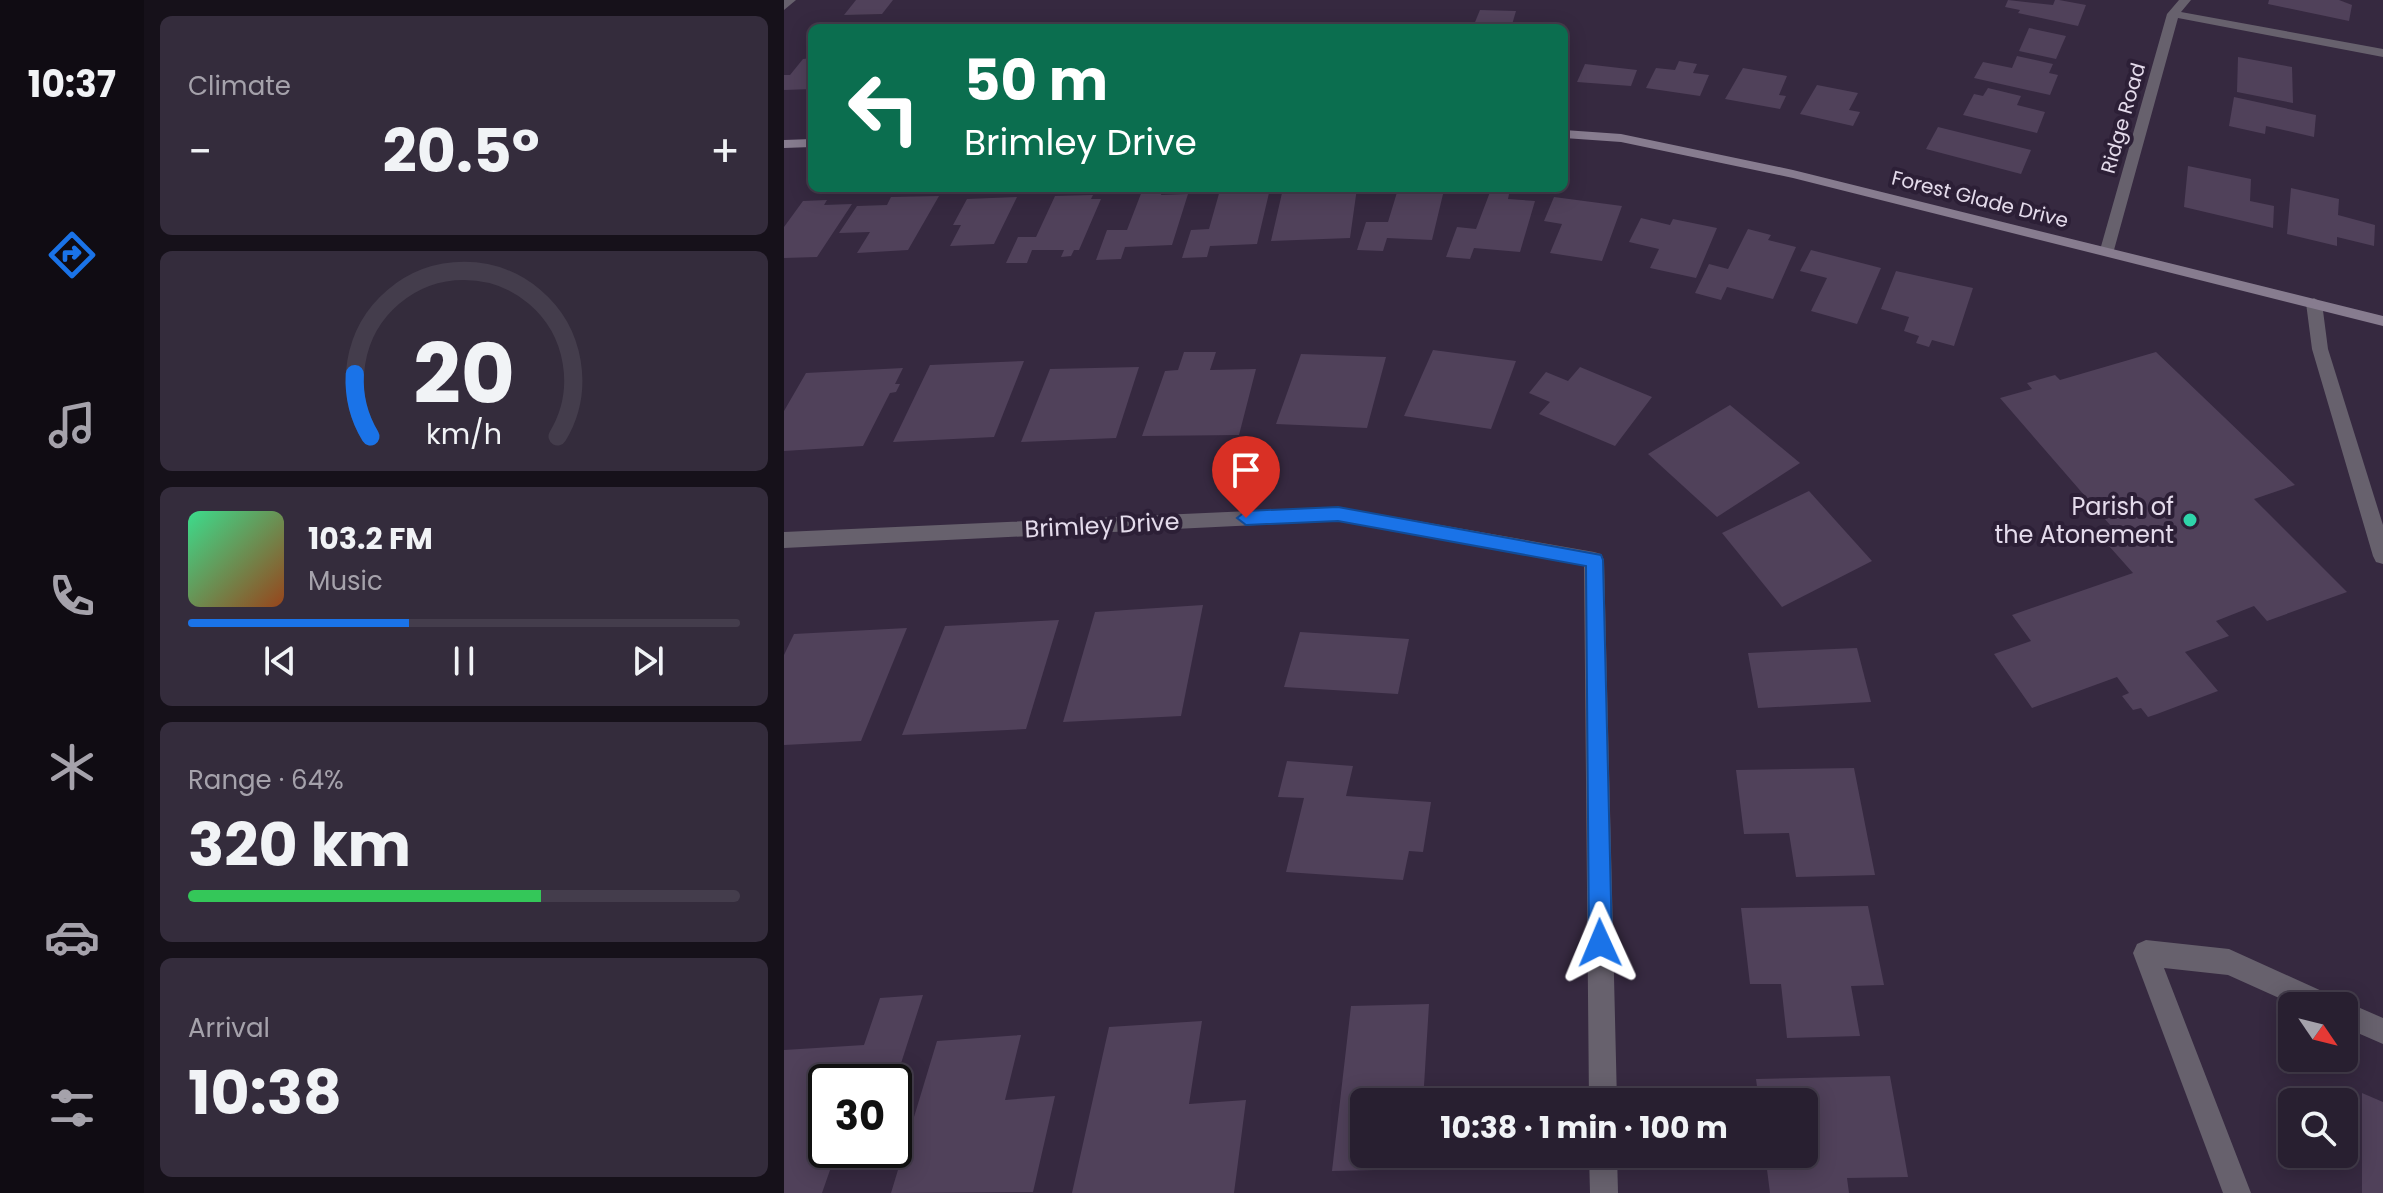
<!DOCTYPE html>
<meta charset="utf-8">
<style>
body{margin:0;font-family:Poppins,sans-serif;background:#342c3c;color:#f1f3f6;height:100vh;display:flex;flex-direction:column;font-size:30px;white-space:nowrap}
*{box-sizing:border-box;margin:0}
p{font-size:26px;color:#a5a2ab}
.icon{flex:none;width:44px;height:44px;fill:none;stroke:currentColor;stroke-width:2;stroke-linecap:round;stroke-linejoin:round}
.map{position:relative;flex:1;overflow:hidden}
.drawer{display:flex;flex-direction:column;gap:16px;padding:16px;background:#16111a;width:640px}
.drawer>*{flex:none}
.banner{position:absolute;left:24px;top:24px;width:760px;height:168px;border-radius:12px;box-shadow:0 4px 20px #0003,0 0 0 2px #443d4c;background:#0b6e4f;color:#fff;overflow:hidden}
.needle{width:52px;rotate:125deg}
.fabs{position:absolute;left:1494px;top:992px;display:grid;gap:16px}
.fabs a{display:grid;place-items:center;width:80px;height:80px;border-radius:12px;background:#281f30;box-shadow:0 4px 20px #0003,0 0 0 2px #443d4c;font-size:40px}
.speed{position:absolute;left:24px;top:1064px;display:flex;gap:16px;font-size:40px;font-weight:700;text-align:center}
.speed>*{display:grid;place-content:center;width:104px;height:104px;border-radius:50%;background:#281f30;box-shadow:0 4px 20px #0003,0 0 0 2px #443d4c;line-height:1}
.speed .limit{border:4px solid #111;border-radius:12px;background:#fff;color:#111}
.pin{position:absolute;display:grid;place-items:center;width:68px;height:68px;color:#fff;margin:-82px -34px;border-radius:50% 50% 50% 0;rotate:-45deg;box-shadow:0 0 8px #0007}
.pin .icon{rotate:45deg}
.me{position:absolute;width:88px;margin:-44px;rotate:359deg;stroke-linejoin:round;filter:drop-shadow(0 0 6px #0008)}
.turn{display:flex;align-items:center;gap:28px;height:168px;padding:0 24px;font-size:36px}
.turn .icon{width:104px;height:104px;stroke-width:2.5}
.turn b{display:block;font-size:56px;line-height:68px}
.big{font-size:60px;font-weight:700;line-height:1.1}
.drawer .widget{flex:1;display:flex;flex-direction:column;justify-content:center;gap:12px;min-width:0;padding:0 28px;border-radius:12px;background:#342c3c}
.drawer .dial{align-items:center;gap:0}
.dial svg{height:208px;overflow:visible;fill:none;stroke:#443d4c;stroke-width:7;stroke-linecap:round;text-anchor:middle}
.dial text{fill:#f1f3f6;stroke:none}
.song{display:flex;align-items:center;gap:24px}
.cover{width:96px;height:96px;border-radius:12px;background:linear-gradient(135deg,hsl(150 70% 55%),hsl(20 70% 35%))}
.played{height:8px;border-radius:4px;background:linear-gradient(90deg,#1a73e8 40%,#443d4c 40%)}
.keys{display:flex;justify-content:space-around;direction:ltr}
.heat{display:flex;justify-content:space-between;align-items:center;font-size:44px;direction:ltr}
.charge{height:12px;border-radius:6px;background:linear-gradient(90deg,#34c759 64%,#443d4c 0)}
.trip{position:absolute;left:566px;top:1088px;width:468px;height:80px;border-radius:12px;background:#281f30;box-shadow:0 4px 20px #0003,0 0 0 2px #443d4c;font-weight:700;line-height:80px;text-align:center}
main{display:flex;flex:1;min-height:0}
.dock{display:flex;flex-direction:column;width:144px;justify-content:space-around;align-items:center;background:#100c13;color:#a5a2ab}
.dock .icon{width:56px;height:56px}
.dock .active{color:#1a73e8}
.dock b{font-size:36px;color:#f1f3f6}
.map>svg:first-child{display:block}
.building{fill:#50415a}
.lines{fill:none;stroke-linecap:round;stroke-linejoin:round}
.lane{fill:#67616d;fill-rule:evenodd}
.street{fill:#67616d;fill-rule:evenodd}
.secondary{fill:#877c8f;fill-rule:evenodd}
.route{fill:#1a73e8;stroke:#114b97;stroke-width:2}
.poi-dot{fill:#2fd4aa;stroke:#2c1f36;stroke-width:3}
.labels{text-anchor:middle;dominant-baseline:central;stroke-width:8;stroke-linejoin:round;paint-order:stroke}
.far-street-label{font-size:20px;fill:#e4dbeb;stroke:#2c1f36}
.poi-label{font-size:24px;fill:#e4dbeb;stroke:#2c1f36;text-anchor:end}
.street-label{font-size:24px;fill:#e4dbeb;stroke:#2c1f36}
</style>
<main>
<nav class="dock">
<b>10:37</b>
<svg class="icon active" aria-label="directions" viewBox="0 0 24 24"><path d="M12 3l9 9-9 9-9-9zM9 14v-3h6M13 9l2 2-2 2"/></svg>
<svg class="icon" aria-label="music" viewBox="0 0 24 24"><path d="M9 18V5l10-2v13"/><circle cx="6" cy="18" r="3"/><circle cx="16" cy="16" r="3"/></svg>
<svg class="icon" aria-label="phone" viewBox="0 0 24 24"><path d="M5 4h4l2 5-3 2q2 4 5 5l2-3 5 2v4C11 20 4 13 5 4z"/></svg>
<svg class="icon" aria-label="climate" viewBox="0 0 24 24"><path d="M12 3v18M4 7l16 10M4 17L20 7"/></svg>
<svg class="icon" aria-label="car" viewBox="0 0 24 24"><path d="M5 17H2v-5l4-1 3-4h7l3 4 3 1v5h-3M9 17h6M6 11h13"/><circle cx="7" cy="17" r="2"/><circle cx="17" cy="17" r="2"/></svg>
<svg class="icon" aria-label="filters" viewBox="0 0 24 24"><path d="M4 7h16M4 17h16"/><circle cx="9" cy="7" r="2"/><circle cx="15" cy="17" r="2"/></svg>
</nav>
<section class="drawer">
<div class="widget"><p>Climate</p>
<div class="heat"><a>−</a><b class="big">20.5°</b><a>+</a></div>
</div>
<div class="widget dial"><svg viewBox="0 0 100 80">
<path d="M14 69A42 42 0 1 1 86 69"/>
<path d="M14 69A42 42 0 0 1 8 45" stroke="#1a73e8"/>
<text x="50" y="56" font-size="32" font-weight="700">20</text>
<text x="50" y="72" font-size="11">km/h</text>
</svg></div>
<div class="widget">
<div class="song"><i class="cover"></i><div><b>103.2 FM</b><p>Music</p></div></div>
<div class="played"></div>
<div class="keys"><svg class="icon" aria-label="previous" viewBox="0 0 24 24"><path d="M18 5L8 12l10 7zM5 5v14"/></svg><svg class="icon" aria-label="pause" viewBox="0 0 24 24"><path d="M8 5v14M16 5v14"/></svg><svg class="icon" aria-label="next" viewBox="0 0 24 24"><path d="M6 5l10 7-10 7zM19 5v14"/></svg></div>
</div>
<div class="widget"><p>Range · 64%</p><b class="big">320 km</b><div class="charge"></div></div>
<div class="widget"><p>Arrival</p><b class="big">10:38</b></div>
</section>
<div class="map">
<svg width="1599" height="1193" viewBox="0 0 1599 1193">
<rect width="100%" height="100%" fill="#362940"/>
<g class="building">
<polygon points="72,0 109,0 98,14 60,15"/>
<polygon points="1224,0 1269,5 1271,0 1275,0 1302,5 1294,26 1234,13 1236,10 1221,7"/>
<polygon points="1485,0 1555,0 1568,5 1565,21 1484,4"/>
<polygon points="696,10 732,11 727,28 689,27"/>
<polygon points="1245,28 1282,36 1272,59 1235,51"/>
<polygon points="1233,56 1269,64 1265,73 1274,75 1266,95 1190,78 1199,62 1228,68"/>
<polygon points="1454,57 1508,67 1509,103 1453,92"/>
<polygon points="28,58 28,89 0,90 0,75 6,75 19,59"/>
<polygon points="895,61 913,64 909,73 925,75 916,96 862,88 872,68 891,70"/>
<polygon points="801,64 853,70 847,86 793,82"/>
<polygon points="959,68 1003,76 995,95 1002,96 996,109 941,99"/>
<polygon points="1033,85 1074,93 1065,110 1076,112 1069,126 1016,114"/>
<polygon points="1204,88 1237,96 1233,105 1261,112 1253,133 1179,115 1190,94 1199,96"/>
<polygon points="1450,97 1532,115 1530,137 1482,126 1481,134 1445,126"/>
<polygon points="1154,127 1247,150 1237,174 1142,149"/>
<polygon points="1404,166 1467,179 1466,201 1490,206 1489,228 1400,207"/>
<polygon points="527,188 573,188 566,238 487,241 498,193 526,192"/>
<polygon points="1507,188 1555,199 1554,215 1591,225 1590,246 1553,237 1553,246 1503,234"/>
<polygon points="457,189 455,194 485,193 473,244 426,246 423,257 398,258 407,230 425,229 436,190"/>
<polygon points="614,189 660,190 648,240 603,238 599,251 573,250 582,222 604,222"/>
<polygon points="378,190 377,195 404,194 388,245 341,247 337,259 312,260 323,230 343,230 358,191"/>
<polygon points="706,192 725,194 724,199 751,201 736,252 690,248 686,259 662,257 673,227 692,229"/>
<polygon points="309,195 307,199 317,199 295,250 290,250 287,256 277,257 280,250 248,250 243,263 222,263 234,237 252,237 271,196"/>
<polygon points="155,196 124,250 73,253 86,232 55,233 73,206 103,205 107,197"/>
<polygon points="233,197 210,244 166,246 177,225 169,225 183,199"/>
<polygon points="770,197 838,206 818,261 766,253 778,224 760,221"/>
<polygon points="43,200 40,205 68,204 33,257 0,258 0,227 19,201"/>
<polygon points="857,218 886,225 889,219 933,228 912,278 866,268 875,249 845,242"/>
<polygon points="964,229 987,235 984,240 1012,247 989,299 943,287 937,300 911,293 925,264 944,269"/>
<polygon points="1027,250 1097,268 1073,324 1027,311 1043,278 1016,271"/>
<polygon points="1112,271 1189,288 1170,346 1148,340 1145,347 1132,343 1135,336 1120,331 1125,317 1097,309"/>
<polygon points="649,350 732,361 707,429 620,416"/>
<polygon points="400,352 432,352 426,370 472,369 455,435 358,436 381,371 394,370"/>
<polygon points="1372,352 1511,485 1470,499 1563,592 1483,621 1470,606 1432,621 1445,636 1401,652 1434,691 1373,714 1364,717 1357,708 1349,710 1338,696 1345,693 1333,677 1248,708 1210,654 1247,641 1228,615 1349,573 1325,546 1340,541 1216,398 1248,389 1243,383 1271,375 1276,380"/>
<polygon points="517,354 602,357 583,428 492,424"/>
<polygon points="240,361 210,437 109,442 146,365"/>
<polygon points="355,367 332,438 237,442 266,369"/>
<polygon points="796,367 868,397 831,446 755,414 766,402 745,393 762,372 784,381"/>
<polygon points="119,368 111,384 116,384 112,392 106,393 79,446 0,451 0,411 22,373"/>
<polygon points="946,405 1016,463 933,517 864,454"/>
<polygon points="1025,491 1088,561 998,607 938,533"/>
<polygon points="419,605 397,716 279,722 311,612"/>
<polygon points="275,620 242,729 118,735 161,626"/>
<polygon points="123,628 77,741 0,745 0,655 10,634"/>
<polygon points="516,632 625,639 614,694 500,687"/>
<polygon points="1073,648 1087,702 974,708 964,653"/>
<polygon points="503,761 569,766 562,796 647,802 639,852 625,851 619,880 502,872 520,798 494,797"/>
<polygon points="1070,768 1091,875 1012,877 1005,833 960,834 952,770"/>
<polygon points="1084,906 1100,985 1067,986 1076,1036 1003,1038 997,984 966,984 957,908"/>
<polygon points="139,995 111,1082 42,1082 42,1150 53,1150 38,1193 0,1193 0,1050 80,1045 96,998"/>
<polygon points="645,1004 639,1102 580,1102 580,1154 636,1154 635,1169 548,1171 567,1006"/>
<polygon points="418,1021 405,1104 462,1100 450,1193 288,1193 325,1027"/>
<polygon points="237,1035 221,1100 271,1096 249,1192 107,1193 153,1041"/>
<polygon points="1106,1076 1124,1177 1063,1178 1065,1193 986,1193 981,1154 1020,1154 1020,1102 975,1102 972,1079"/>
<polygon points="1578,1093 1599,1102 1599,1193 1578,1193"/>
</g>
<g class="lines">
<g class="lane">
<polygon points="1530,298 1538,303 1544,349 1599,525 1599,564 1592,562 1589,556 1528,349 1522,303"/>
<polygon points="1362,940 1445,949 1551,997 1554,1003 1560,1001 1599,1018 1599,1044 1560,1027 1560,1006 1513,1006 1444,975 1380,968 1467,1193 1439,1193 1349,953 1353,944"/>
</g>
<g class="street">
<polygon points="0,0 12,0 0,10"/>
<polygon points="1395,0 1407,0 1397,12 1599,49 1599,57 1394,18 1330,250 1323,255 1318,253 1316,250 1383,14"/>
<polygon points="554,507 810,552 817,554 820,560 833,1102 805,1102 800,566 554,521 0,548 0,532"/>
<polygon points="805,1154 833,1154 834,1193 806,1193"/>
</g>
<g class="secondary">
<polygon points="780,130 837,134 1009,170 1599,316 1599,326 1009,178 837,142 780,138"/>
<polygon points="28,139 28,147 0,148 0,140"/>
</g>
</g>
<polygon class="route" points="554,507 817,555 819,560 828,943 824,951 816,954 808,951 805,943 802,566 554,521 462,525 453,518 462,511"/>
<circle class="poi-dot" cx="1406" cy="520" r="8"/>
<g class="labels">
<g class="far-street-label">
<text transform="translate(1339 118) rotate(-74)">Ridge Road</text>
<text transform="translate(1196 199) rotate(14)">Forest Glade Drive</text>
</g>
<g class="poi-label">
<text x="1390" y="506">Parish of<tspan x="1390" dy="28">the Atonement</tspan></text>
</g>
<g class="street-label">
<text transform="translate(318 525) rotate(-3)">Brimley Drive</text>
</g>
</g>
</svg>
<div class="fabs">
<a><svg class="needle" viewBox="-14 -14 28 28"><path d="M0-13l5 13h-10z" fill="#e53935"/><path d="M0 13l5-13h-10z" fill="#a5a2ab"/></svg></a>
<a><svg class="icon" aria-label="search" viewBox="0 0 24 24"><circle cx="10" cy="10" r="6"/><path d="M15 15l6 6"/></svg></a>
</div>
<div class="speed"><div class="limit">30</div></div>
<div class="pin" style="left:462px;top:518px;background:#d93025"><svg class="icon" aria-label="arrive" viewBox="0 0 24 24"><path d="M6 21V4h12l-3 4 3 4H6"/></svg></div>
<svg class="me" style="left:816px;top:943px" viewBox="-20 -20 40 40"><path d="M0-17L14 15 0 8-14 15z" fill="#1a73e8" stroke="#fff" stroke-width="4"/></svg>
<div class="trip">10:38 · 1 min · 100 m</div>
<div class="banner">
<div class="turn"><svg class="icon" aria-label="left" viewBox="0 0 24 24"><path d="M17 20v-9H6M10 6l-5 5 5 5"/></svg><div><b>50 m</b>Brimley Drive</div></div>
</div>
</div>
</main>
